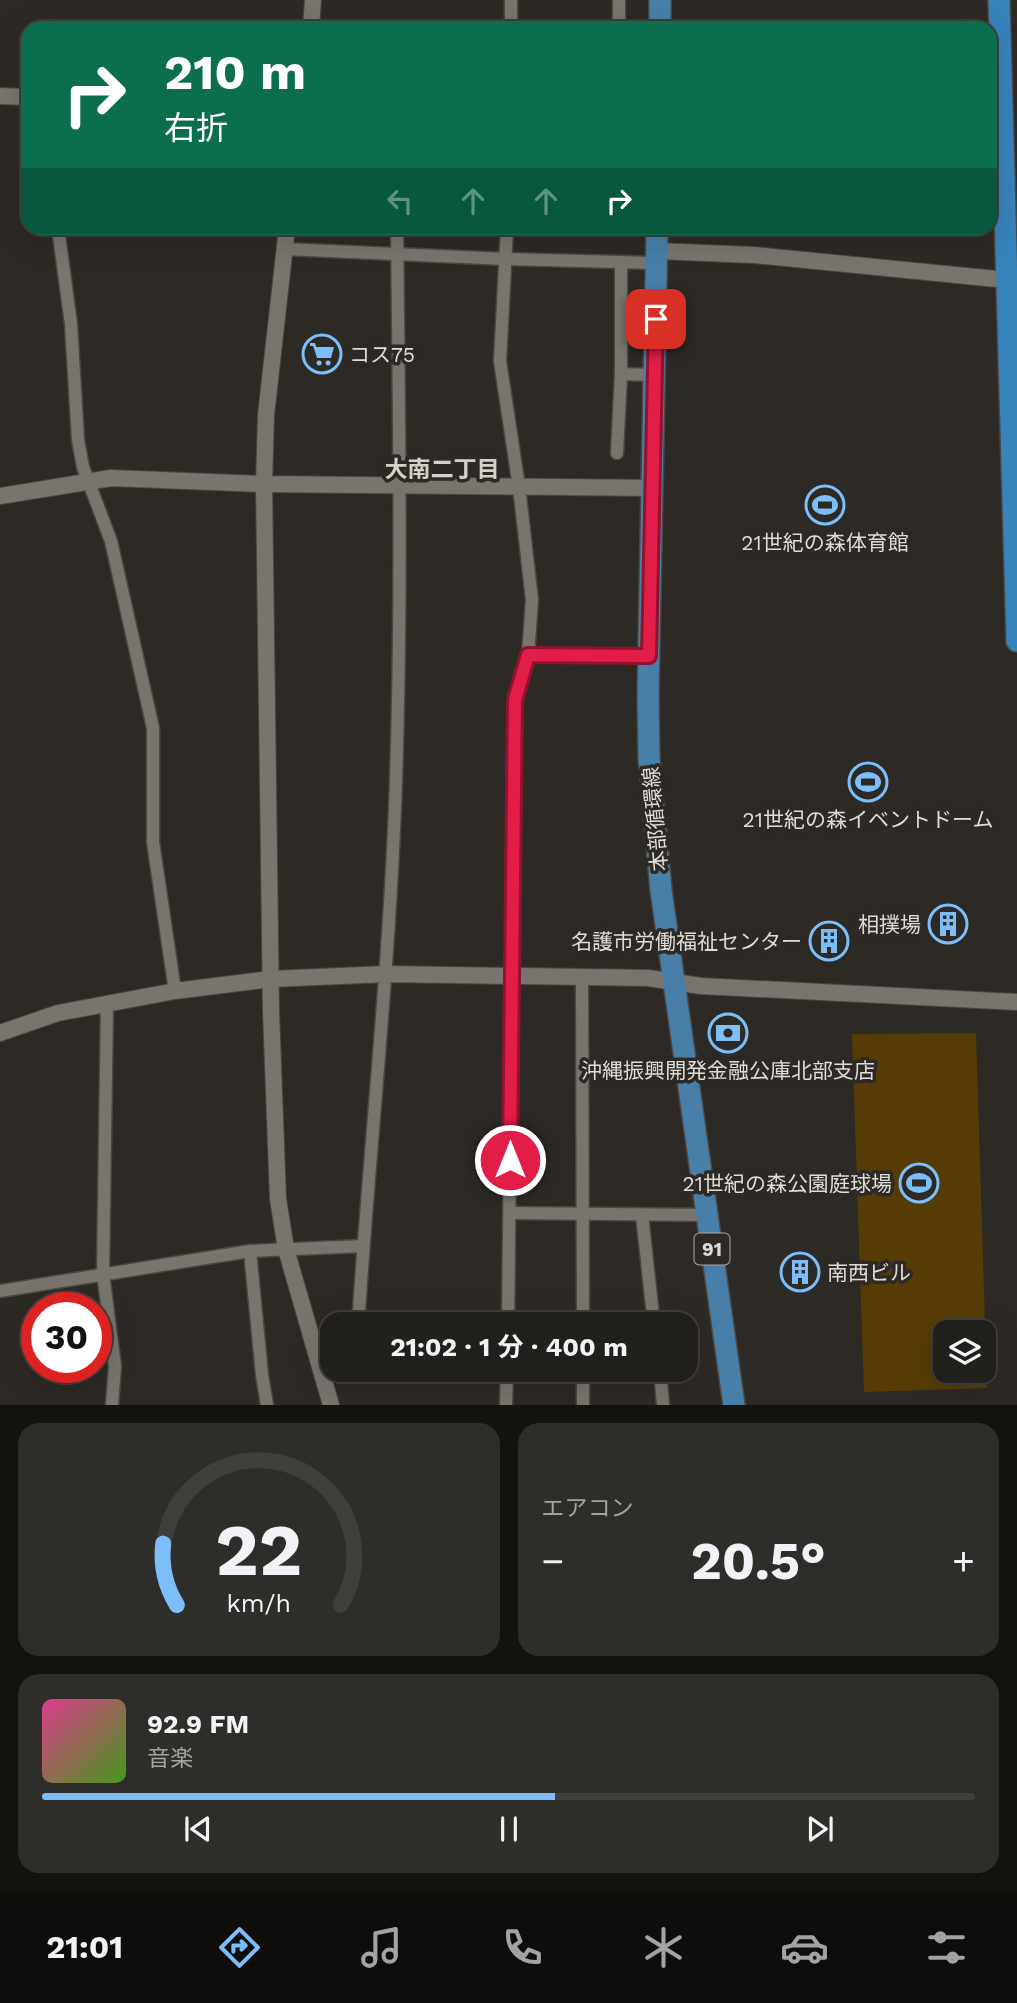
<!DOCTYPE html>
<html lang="ja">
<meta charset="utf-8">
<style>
body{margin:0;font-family:"Work Sans","Noto Sans JP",sans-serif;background:#2e2d29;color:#f1f3f6;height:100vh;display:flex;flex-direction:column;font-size:26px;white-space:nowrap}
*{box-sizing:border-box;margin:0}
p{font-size:23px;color:#a2a3a3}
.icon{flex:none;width:38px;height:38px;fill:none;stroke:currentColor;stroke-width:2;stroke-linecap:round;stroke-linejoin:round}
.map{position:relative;height:1405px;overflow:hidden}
.panel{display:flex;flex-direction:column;gap:18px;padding:18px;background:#13120f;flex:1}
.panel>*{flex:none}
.top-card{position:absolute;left:21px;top:21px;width:976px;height:214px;border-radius:21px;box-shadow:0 7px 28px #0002,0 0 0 2px #3f3e3b;background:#0b6e4f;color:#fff;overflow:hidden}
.fabs{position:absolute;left:933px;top:1320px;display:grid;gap:14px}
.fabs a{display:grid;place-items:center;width:63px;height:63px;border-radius:14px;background:#22201c;box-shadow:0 7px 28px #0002,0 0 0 2px #3f3e3b;font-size:35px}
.speed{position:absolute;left:21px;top:1292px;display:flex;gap:14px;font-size:35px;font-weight:700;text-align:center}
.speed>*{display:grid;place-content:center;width:91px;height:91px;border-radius:50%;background:#22201c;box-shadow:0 7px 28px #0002,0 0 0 2px #3f3e3b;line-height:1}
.speed .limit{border:10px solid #d22;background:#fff;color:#111}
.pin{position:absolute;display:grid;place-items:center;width:60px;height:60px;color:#fff;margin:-30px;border-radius:14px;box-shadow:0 4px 10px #0006}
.me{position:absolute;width:77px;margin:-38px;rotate:0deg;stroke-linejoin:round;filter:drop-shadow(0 0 5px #0008)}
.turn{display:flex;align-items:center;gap:24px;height:147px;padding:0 28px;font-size:32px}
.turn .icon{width:91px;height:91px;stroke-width:2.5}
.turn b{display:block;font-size:49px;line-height:60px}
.lanes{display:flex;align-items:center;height:66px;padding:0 28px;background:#0003;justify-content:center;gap:35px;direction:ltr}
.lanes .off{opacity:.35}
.big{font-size:52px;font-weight:700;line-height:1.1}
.panel .tile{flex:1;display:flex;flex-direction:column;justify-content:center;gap:10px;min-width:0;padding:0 24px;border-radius:21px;background:#2e2d29}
.panel .dial{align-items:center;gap:0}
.dial svg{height:182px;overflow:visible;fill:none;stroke:#3f3e3b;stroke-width:7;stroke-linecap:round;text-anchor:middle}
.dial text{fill:#f1f3f6;stroke:none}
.song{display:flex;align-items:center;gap:21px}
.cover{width:84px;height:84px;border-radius:10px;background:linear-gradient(135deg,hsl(330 70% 55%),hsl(100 70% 35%))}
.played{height:7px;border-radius:4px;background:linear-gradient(90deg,#7cbef9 55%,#3f3e3b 55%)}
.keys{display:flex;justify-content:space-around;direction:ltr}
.heat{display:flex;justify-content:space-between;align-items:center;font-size:38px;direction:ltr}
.panel .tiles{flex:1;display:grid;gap:18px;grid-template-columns:1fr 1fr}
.tile:last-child{grid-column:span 2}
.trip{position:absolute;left:320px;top:1312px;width:378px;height:70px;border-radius:21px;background:#22201c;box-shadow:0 7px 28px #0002,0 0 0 2px #3f3e3b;font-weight:700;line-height:70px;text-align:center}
.tabs{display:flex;height:112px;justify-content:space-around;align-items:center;background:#0e0d0b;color:#a2a3a3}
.tabs .icon{width:49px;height:49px}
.tabs .active{color:#7cbef9}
.tabs b{font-size:32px;color:#f1f3f6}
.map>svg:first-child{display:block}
.green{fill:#553c04;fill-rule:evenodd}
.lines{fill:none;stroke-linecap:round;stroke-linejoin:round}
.minor-casing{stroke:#4a4743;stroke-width:15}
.tertiary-casing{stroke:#4a4743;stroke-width:18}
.primary-casing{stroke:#4a4743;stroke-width:24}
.trunk-casing{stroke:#4a4743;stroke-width:24}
.minor{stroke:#78746e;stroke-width:12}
.tertiary{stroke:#78746e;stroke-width:16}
.primary{stroke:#477fa9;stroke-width:21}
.trunk{stroke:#3783bc;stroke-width:21}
.route-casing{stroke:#92132f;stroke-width:18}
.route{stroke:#e11d48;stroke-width:12}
.labels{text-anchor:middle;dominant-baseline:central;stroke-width:7;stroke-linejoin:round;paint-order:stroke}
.shield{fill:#2d2a25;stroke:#a9a7a2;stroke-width:2}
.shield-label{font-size:19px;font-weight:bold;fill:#dedcd8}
.poi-label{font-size:21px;fill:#dedcd8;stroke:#2d2a25}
.street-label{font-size:21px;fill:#dedcd8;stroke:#2d2a25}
.neighbourhood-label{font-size:23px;font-weight:bold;fill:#d4d0ca;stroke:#2d2a25}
</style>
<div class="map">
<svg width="1017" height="1405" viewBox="0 0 1017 1405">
<rect width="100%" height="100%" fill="#2d2a25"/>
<path class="green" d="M 976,1033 L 987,1388 L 864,1392 L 852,1034 ZM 945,1332 L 984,1332 L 984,1370 L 945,1370 Z"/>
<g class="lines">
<defs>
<g id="minor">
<polyline points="511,28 511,0"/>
<polyline points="619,28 619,0"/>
<polyline points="58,228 71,324 78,440 83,467 111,541 153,728 153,842 175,991"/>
<polyline points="507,228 500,361 519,487 532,600 528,655 515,700 508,1325"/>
<polyline points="285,249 506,259 657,263"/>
<polyline points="621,374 655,375"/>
<polyline points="617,453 621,374 621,262"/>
<polyline points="528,655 649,656"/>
<polyline points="582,978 583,1325"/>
<polyline points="107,1004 103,1274 115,1366 112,1405"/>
<polyline points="510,1213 707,1215"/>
<polyline points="642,1215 654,1325"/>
<polyline points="250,1251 262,1375 267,1405"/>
<polyline points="0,1291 250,1251 363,1246"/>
<path d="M 358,1325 C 370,1143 390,962 396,780 C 402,596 399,411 397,228"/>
<polyline points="583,1370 583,1405"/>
<polyline points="660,1370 663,1405"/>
<polyline points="355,1373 355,1370"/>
<polyline points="506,1405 507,1370"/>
</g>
<g id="tertiary">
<polyline points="311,28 313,0"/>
<polyline points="0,96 28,97"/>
<polyline points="287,228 266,415 264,484 271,1011 278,1199 286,1249 331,1405"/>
<polyline points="657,251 754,255 1017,281"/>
<polyline points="0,496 111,478 264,484 653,488"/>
<polyline points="0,1033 58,1013 175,991 271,979 387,974 648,978 701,986 1017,1002"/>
</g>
<g id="primary">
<polyline points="660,28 660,0"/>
<polyline points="657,228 648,696 649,758 661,890 734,1405"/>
</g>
<polyline id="trunk" points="999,0 1017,641"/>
</defs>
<use href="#minor" class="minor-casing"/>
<use href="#tertiary" class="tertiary-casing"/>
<use href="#primary" class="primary-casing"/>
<use href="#trunk" class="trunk-casing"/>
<use href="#minor" class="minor"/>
<use href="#tertiary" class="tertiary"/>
<use href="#primary" class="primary"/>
<use href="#trunk" class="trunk"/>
</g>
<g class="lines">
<defs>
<polyline id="route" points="510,1160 515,700 528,655 649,656 656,319"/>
</defs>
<use href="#route" class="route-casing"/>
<use href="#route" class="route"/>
</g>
<defs>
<symbol id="supermarket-ring" viewBox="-11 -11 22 22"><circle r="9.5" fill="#2d2a25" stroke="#7cbef9" stroke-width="1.5"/><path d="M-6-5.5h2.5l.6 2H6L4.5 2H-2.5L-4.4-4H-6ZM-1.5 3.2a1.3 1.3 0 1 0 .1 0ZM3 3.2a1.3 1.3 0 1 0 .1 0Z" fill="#7cbef9"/></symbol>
<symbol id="stadium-ring" viewBox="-11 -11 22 22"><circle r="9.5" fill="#2d2a25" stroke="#7cbef9" stroke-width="1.5"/><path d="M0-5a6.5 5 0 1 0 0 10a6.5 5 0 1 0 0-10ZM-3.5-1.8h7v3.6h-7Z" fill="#7cbef9"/></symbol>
<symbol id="building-ring" viewBox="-11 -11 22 22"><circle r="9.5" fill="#2d2a25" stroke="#7cbef9" stroke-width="1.5"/><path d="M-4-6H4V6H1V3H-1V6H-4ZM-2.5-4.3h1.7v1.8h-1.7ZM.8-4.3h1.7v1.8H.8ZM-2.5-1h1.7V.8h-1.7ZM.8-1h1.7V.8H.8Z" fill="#7cbef9"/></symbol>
<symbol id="bank-ring" viewBox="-11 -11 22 22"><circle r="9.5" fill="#2d2a25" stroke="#7cbef9" stroke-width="1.5"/><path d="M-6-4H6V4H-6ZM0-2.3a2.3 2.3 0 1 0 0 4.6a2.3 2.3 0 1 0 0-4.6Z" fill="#7cbef9"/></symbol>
</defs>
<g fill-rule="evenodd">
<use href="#supermarket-ring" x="300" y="332" width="44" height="44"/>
<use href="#stadium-ring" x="803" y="483" width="44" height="44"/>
<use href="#stadium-ring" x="846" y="760" width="44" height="44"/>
<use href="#building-ring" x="926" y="902" width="44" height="44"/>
<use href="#building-ring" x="807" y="919" width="44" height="44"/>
<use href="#bank-ring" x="706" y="1011" width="44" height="44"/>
<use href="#stadium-ring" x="897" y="1161" width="44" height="44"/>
<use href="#building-ring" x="778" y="1250" width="44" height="44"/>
</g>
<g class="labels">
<rect class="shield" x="694.5" y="1233.5" width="35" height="31" rx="5"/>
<g class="shield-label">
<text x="712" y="1249">91</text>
</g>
<g class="poi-label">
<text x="349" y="354" text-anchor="start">コス75</text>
<text x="825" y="542">21世紀の森体育館</text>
<text x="868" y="819">21世紀の森イベントドーム</text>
<text x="921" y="924" text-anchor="end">相撲場</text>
<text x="802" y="941" text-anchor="end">名護市労働福祉センター</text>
<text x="728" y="1070">沖縄振興開発金融公庫北部支店</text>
<text x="892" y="1183" text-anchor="end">21世紀の森公園庭球場</text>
<text x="827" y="1272" text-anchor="start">南西ビル</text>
</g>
<g class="street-label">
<text transform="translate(655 819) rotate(-95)">本部循環線</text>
</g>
<g class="neighbourhood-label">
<text x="442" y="469">大南二丁目</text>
</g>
</g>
</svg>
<div class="fabs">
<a><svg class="icon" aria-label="layers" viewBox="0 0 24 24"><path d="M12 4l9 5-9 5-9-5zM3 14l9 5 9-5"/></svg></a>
</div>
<div class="speed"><div class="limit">30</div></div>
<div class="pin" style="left:656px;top:319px;background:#d93025"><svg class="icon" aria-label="arrive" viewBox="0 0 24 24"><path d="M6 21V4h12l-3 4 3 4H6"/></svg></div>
<svg class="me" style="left:510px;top:1160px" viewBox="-20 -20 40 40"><circle r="17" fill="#e11d48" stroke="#fff" stroke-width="3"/><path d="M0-11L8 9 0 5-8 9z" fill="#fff"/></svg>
<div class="trip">21:02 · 1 分 · 400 m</div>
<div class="top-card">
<div class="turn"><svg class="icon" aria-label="right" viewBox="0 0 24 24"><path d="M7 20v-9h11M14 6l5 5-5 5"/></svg><div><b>210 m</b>右折</div></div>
<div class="lanes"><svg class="icon off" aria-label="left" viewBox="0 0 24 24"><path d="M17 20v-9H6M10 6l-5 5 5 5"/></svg><svg class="icon off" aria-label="ahead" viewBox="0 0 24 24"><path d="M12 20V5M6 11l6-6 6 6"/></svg><svg class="icon off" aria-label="ahead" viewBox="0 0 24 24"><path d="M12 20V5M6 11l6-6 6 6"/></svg><svg class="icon" aria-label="right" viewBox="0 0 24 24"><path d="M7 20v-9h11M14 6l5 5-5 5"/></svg></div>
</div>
</div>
<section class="panel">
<div class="tiles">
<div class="tile dial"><svg viewBox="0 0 100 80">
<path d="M14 69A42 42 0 1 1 86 69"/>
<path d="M14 69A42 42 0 0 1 8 42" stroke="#7cbef9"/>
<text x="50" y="56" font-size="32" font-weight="700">22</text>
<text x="50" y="72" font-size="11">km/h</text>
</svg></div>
<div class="tile"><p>エアコン</p>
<div class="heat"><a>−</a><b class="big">20.5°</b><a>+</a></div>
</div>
<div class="tile">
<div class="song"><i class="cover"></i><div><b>92.9 FM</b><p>音楽</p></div></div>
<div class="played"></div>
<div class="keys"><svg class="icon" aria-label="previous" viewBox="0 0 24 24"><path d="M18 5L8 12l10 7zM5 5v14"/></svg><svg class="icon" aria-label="pause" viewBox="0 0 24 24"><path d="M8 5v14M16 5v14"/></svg><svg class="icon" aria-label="next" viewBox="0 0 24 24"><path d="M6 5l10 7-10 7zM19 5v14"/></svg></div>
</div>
</div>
</section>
<nav class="tabs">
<b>21:01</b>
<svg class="icon active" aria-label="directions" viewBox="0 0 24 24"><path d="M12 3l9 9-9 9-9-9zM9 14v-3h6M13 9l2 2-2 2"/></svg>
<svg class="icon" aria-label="music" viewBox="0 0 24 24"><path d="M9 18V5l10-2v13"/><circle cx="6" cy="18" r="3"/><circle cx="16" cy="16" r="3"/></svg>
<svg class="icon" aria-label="phone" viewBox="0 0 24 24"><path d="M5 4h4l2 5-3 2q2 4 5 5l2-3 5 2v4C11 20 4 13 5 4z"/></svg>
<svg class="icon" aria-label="climate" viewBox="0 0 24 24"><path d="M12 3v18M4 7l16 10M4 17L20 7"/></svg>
<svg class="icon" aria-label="car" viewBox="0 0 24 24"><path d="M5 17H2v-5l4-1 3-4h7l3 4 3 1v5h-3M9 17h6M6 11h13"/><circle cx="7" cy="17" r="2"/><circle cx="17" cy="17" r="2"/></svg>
<svg class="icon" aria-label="filters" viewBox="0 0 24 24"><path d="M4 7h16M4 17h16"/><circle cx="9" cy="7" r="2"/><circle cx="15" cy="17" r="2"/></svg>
</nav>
